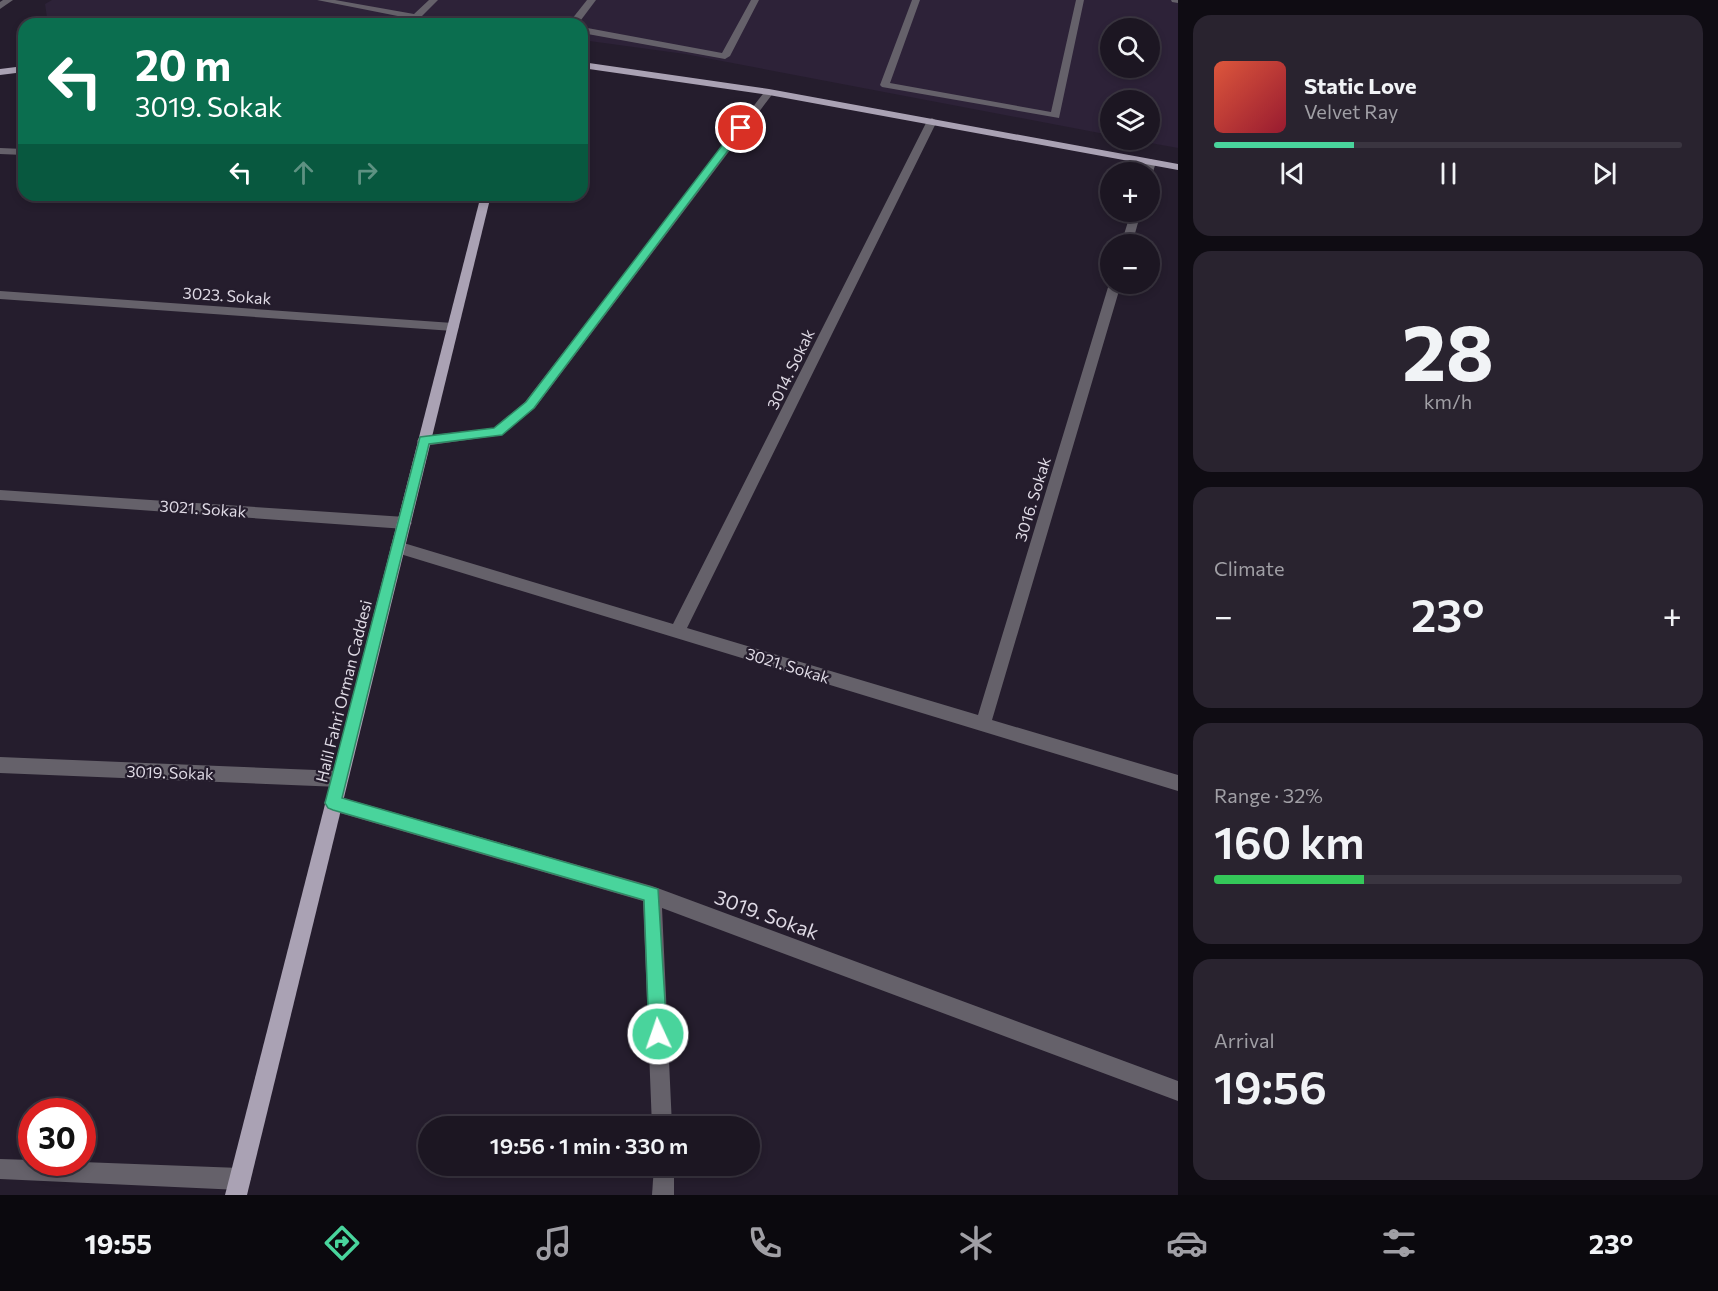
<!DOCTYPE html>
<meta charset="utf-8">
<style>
body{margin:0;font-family:Commissioner,sans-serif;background:#29232f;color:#f1f3f6;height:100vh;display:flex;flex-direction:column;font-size:22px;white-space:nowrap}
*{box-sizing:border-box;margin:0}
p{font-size:20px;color:#a09fa5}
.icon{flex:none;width:33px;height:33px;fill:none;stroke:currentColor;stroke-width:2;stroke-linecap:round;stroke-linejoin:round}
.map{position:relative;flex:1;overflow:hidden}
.details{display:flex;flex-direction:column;gap:15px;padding:15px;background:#0f0c13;width:540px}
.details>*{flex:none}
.hud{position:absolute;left:18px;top:18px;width:570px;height:183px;border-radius:18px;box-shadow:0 3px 9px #0003,0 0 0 2px #3a3540;background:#0b6e4f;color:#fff;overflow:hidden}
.controls{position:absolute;left:1100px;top:18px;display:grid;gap:12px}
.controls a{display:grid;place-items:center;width:60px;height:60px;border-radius:50%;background:#1c1622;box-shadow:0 3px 9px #0003,0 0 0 2px #3a3540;font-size:30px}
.speed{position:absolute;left:18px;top:1098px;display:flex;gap:12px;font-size:30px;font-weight:700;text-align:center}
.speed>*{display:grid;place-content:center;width:78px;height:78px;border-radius:50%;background:#1c1622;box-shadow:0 3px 9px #0003,0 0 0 2px #3a3540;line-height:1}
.speed .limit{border:9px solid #d22;background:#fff;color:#111}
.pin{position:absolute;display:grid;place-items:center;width:51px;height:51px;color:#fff;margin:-26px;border:3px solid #fff;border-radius:50%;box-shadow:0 2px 6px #0007}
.me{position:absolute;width:66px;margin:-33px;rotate:357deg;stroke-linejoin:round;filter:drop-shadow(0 0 4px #0008)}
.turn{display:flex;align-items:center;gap:21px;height:126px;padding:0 18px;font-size:27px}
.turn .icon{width:78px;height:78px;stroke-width:2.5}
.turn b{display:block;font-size:42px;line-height:51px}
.lanes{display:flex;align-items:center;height:57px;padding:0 18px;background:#0003;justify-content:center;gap:30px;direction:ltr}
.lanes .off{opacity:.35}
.big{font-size:45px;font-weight:600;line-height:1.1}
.details .widget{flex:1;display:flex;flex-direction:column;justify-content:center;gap:9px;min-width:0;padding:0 21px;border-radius:18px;background:#29232f}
.details .dial{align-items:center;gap:0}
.dial b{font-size:78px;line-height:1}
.song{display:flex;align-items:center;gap:18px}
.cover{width:72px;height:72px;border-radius:9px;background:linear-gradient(135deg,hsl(10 70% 55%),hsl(350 70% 35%))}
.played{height:6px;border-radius:3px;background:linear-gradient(90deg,#49d49c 30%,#3a3540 30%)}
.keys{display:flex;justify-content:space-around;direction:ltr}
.heat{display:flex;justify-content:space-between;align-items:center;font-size:33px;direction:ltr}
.charge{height:9px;border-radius:4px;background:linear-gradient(90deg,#34c759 32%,#3a3540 0)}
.trip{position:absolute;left:418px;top:1116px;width:342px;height:60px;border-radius:30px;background:#1c1622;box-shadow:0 3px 9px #0003,0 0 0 2px #3a3540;font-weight:600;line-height:60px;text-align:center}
.tab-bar{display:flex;height:96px;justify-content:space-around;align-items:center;background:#0b090e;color:#a09fa5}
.tab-bar .icon{width:42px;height:42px}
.tab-bar .active{color:#49d49c}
.tab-bar b{font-size:27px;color:#f1f3f6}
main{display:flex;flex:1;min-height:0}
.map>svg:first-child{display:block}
.built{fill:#2d2238;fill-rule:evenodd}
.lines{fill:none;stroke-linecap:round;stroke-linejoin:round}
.minor{fill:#65616a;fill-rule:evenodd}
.major{fill:#aaa2b4;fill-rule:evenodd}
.route{fill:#49d49c;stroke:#2f8a65;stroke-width:1.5}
.labels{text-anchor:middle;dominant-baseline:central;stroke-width:4.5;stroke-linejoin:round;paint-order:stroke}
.street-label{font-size:16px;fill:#dfdae5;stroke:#251d2d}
.near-street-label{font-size:20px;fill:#dfdae5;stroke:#251d2d}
</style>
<main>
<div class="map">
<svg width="1178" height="1195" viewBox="0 0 1178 1195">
<rect width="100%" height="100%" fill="#251d2d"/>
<path class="built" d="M 52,0 L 1178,0 L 1178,148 L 1134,140 L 1149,140 L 1149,100 L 1110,100 L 1110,135 L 685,54 L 582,40 L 582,24 L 48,24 L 45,4 ZM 1110,28 L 1149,28 L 1149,68 L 1110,68 Z"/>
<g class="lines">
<g class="minor">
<polygon points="3,0 13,0 0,9 0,2"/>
<polygon points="317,0 335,0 414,14 429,0 438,0 422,16 458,24 438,24"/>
<polygon points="587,0 596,0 578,24 568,24"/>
<polygon points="751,0 759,0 730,56 725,59 582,33 582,27 722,53"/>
<polygon points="912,0 920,0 890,83 1051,112 1076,0 1084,0 1059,118 882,87 880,85"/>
<polygon points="1171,0 1178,0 1178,3 1172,2"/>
<polygon points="766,90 774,92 535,408 502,435 424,446 419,444 417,441 419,438 424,436 494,428 525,402"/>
<polygon points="932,118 937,121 687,628 978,715 1109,284 1121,284 992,720 1178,775 1178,791 397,553 390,547 397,541 673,624 927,121"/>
<polygon points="0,148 24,149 24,155 0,154"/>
<polygon points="1151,159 1156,162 1153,172 1149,175 1149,172 1143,172 1146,162"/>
<polygon points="1131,212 1141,212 1132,244 1121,244"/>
<polygon points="0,291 453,323 459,327 453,331 0,299"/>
<polygon points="0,490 405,517 412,523 405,529 0,500"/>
<polygon points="0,757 340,771 346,773 348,779 346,785 340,787 0,773"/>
<polygon points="333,795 652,886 1178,1081 1178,1101 662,908 672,1126 652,1126 643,901 333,811 327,809 324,803 327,797"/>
<polygon points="0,1159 32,1160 32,1162 82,1162 240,1168 247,1172 251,1179 247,1186 240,1190 0,1179"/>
<polygon points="654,1166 674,1166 674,1195 652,1195"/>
</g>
<g class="major">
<polygon points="582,62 769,89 1178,164 1178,170 769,95 582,68"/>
<polygon points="24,66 24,72 0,75 0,69"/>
<polygon points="481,195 491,195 247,1195 225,1195"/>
</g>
</g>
<polygon class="route" points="737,126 745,128 534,408 502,435 429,444 342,798 658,889 667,1034 664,1040 658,1043 652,1040 649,1034 644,900 333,810 328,808 325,803 420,437 494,428 526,402"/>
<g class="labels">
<g class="street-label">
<text transform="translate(227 295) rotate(4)">3023. Sokak</text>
<text transform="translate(790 369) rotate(-64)">3014. Sokak</text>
<text transform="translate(1032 499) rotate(-73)">3016. Sokak</text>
<text transform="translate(203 508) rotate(4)">3021. Sokak</text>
<text transform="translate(788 665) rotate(17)">3021. Sokak</text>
<text transform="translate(343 691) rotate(-76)">Halil Fahri Orman Caddesi</text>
<text transform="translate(170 772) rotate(2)">3019. Sokak</text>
</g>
<g class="near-street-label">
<text transform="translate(767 914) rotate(20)">3019. Sokak</text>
</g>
</g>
</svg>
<div class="controls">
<a><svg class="icon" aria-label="search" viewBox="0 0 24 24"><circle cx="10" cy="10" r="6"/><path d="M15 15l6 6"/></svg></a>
<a><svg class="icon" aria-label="layers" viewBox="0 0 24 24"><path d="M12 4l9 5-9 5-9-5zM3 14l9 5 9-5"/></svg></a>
<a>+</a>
<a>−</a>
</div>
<div class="speed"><div class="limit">30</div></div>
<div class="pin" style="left:741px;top:128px;background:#d93025"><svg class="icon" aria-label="arrive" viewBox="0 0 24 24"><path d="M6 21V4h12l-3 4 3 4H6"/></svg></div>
<svg class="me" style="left:658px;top:1034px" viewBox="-20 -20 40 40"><circle r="17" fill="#49d49c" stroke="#fff" stroke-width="3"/><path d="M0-11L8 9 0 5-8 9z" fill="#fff"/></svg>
<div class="trip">19:56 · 1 min · 330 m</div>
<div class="hud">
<div class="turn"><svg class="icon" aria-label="left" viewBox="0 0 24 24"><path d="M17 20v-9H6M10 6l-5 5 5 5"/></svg><div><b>20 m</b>3019. Sokak</div></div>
<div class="lanes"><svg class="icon" aria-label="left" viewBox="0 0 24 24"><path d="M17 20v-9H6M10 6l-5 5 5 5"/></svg><svg class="icon off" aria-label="ahead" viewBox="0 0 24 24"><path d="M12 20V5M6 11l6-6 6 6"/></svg><svg class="icon off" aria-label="right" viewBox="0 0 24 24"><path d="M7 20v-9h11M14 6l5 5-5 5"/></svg></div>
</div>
</div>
<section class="details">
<div class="widget">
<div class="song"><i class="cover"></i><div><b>Static Love</b><p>Velvet Ray</p></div></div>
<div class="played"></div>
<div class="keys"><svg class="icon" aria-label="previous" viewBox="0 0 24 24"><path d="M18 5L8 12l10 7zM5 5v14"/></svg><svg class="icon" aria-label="pause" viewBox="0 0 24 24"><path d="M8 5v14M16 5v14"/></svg><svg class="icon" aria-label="next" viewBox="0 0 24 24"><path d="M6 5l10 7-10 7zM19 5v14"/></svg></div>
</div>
<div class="widget dial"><b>28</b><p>km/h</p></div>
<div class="widget"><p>Climate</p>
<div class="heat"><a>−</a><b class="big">23°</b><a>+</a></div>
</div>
<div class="widget"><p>Range · 32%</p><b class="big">160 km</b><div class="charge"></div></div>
<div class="widget"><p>Arrival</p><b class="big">19:56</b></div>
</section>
</main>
<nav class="tab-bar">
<b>19:55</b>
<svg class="icon active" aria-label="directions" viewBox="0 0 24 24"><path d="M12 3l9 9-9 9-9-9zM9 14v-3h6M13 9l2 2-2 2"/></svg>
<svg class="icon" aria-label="music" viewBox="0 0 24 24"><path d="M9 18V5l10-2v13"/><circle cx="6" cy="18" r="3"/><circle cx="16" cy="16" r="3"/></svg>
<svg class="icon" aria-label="phone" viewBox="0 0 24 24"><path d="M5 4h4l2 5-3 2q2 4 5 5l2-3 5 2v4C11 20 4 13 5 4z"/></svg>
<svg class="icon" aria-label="climate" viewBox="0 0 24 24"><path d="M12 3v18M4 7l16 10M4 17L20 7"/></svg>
<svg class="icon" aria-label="car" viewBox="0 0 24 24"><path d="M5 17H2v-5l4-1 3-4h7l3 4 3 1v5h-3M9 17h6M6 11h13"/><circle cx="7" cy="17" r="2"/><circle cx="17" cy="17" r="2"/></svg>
<svg class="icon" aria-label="filters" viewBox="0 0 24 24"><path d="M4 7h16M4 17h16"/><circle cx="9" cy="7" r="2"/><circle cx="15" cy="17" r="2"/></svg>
<b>23°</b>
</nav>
